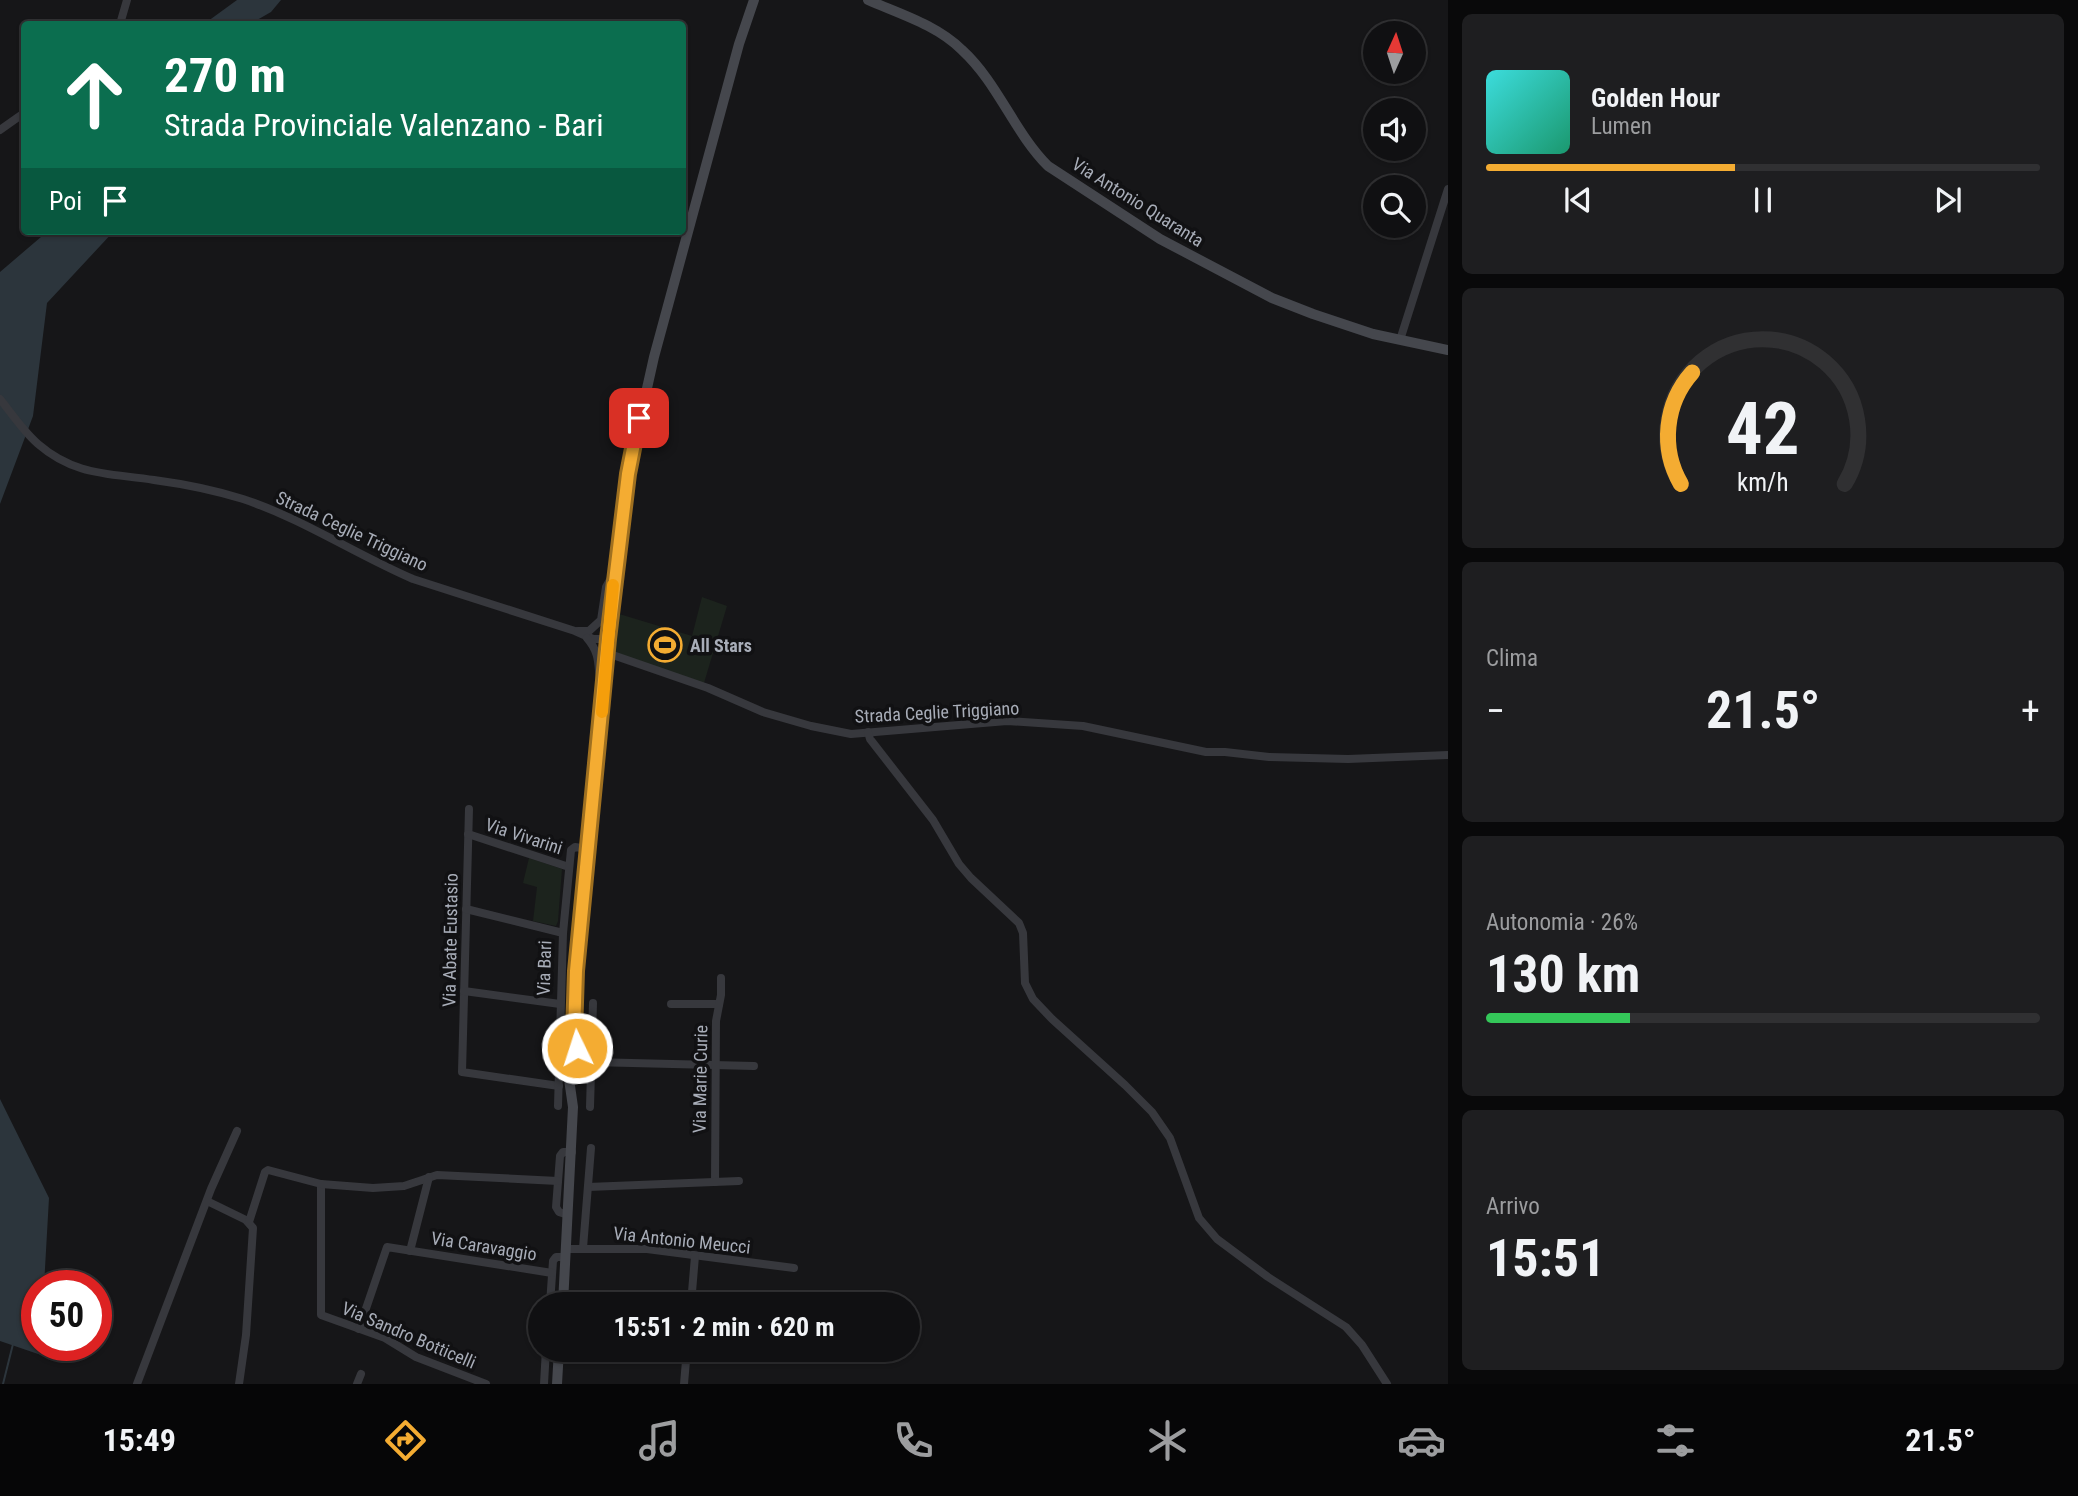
<!DOCTYPE html>
<html lang="it">
<meta charset="utf-8">
<style>
body{margin:0;font-family:"Roboto Condensed",sans-serif;background:#1e1e20;color:#f1f3f6;height:100vh;display:flex;flex-direction:column;font-size:26px;white-space:nowrap}
*{box-sizing:border-box;margin:0}
p{font-size:23px;color:#9c9d9f}
.icon{flex:none;width:38px;height:38px;fill:none;stroke:currentColor;stroke-width:2;stroke-linecap:round;stroke-linejoin:round}
.map{position:relative;flex:1;overflow:hidden}
.sheet{display:flex;flex-direction:column;gap:14px;padding:14px;background:#09090a;width:630px}
.sheet>*{flex:none}
.banner{position:absolute;left:21px;top:21px;width:665px;height:214px;border-radius:7px;box-shadow:0 2px 5px #0004,0 0 0 2px #303032;background:#0b6e4f;color:#fff;overflow:hidden}
.needle{width:46px;rotate:3deg}
.buttons{position:absolute;left:1363px;top:21px;display:grid;gap:14px}
.buttons a{display:grid;place-items:center;width:63px;height:63px;border-radius:50%;background:#101012;box-shadow:0 2px 5px #0004,0 0 0 2px #303032;font-size:35px}
.speed{position:absolute;left:21px;top:1270px;display:flex;gap:14px;font-size:35px;font-weight:700;text-align:center}
.speed>*{display:grid;place-content:center;width:91px;height:91px;border-radius:50%;background:#101012;box-shadow:0 2px 5px #0004,0 0 0 2px #303032;line-height:1}
.speed .limit{border:10px solid #d22;background:#fff;color:#111}
.pin{position:absolute;display:grid;place-items:center;width:60px;height:60px;color:#fff;margin:-30px;border-radius:14px;box-shadow:0 4px 10px #0006}
.me{position:absolute;width:77px;margin:-38px;rotate:356deg;stroke-linejoin:round;filter:drop-shadow(0 0 5px #0008)}
.turn{display:flex;align-items:center;gap:24px;height:147px;padding:0 28px;font-size:32px}
.turn .icon{width:91px;height:91px;stroke-width:2.5}
.turn b{display:block;font-size:49px;line-height:60px}
.then{display:flex;align-items:center;height:66px;padding:0 28px;background:#0003;gap:14px;font-size:26px}
.big{font-size:52px;font-weight:700;line-height:1.1}
.sheet .card{flex:1;display:flex;flex-direction:column;justify-content:center;gap:10px;min-width:0;padding:0 24px;border-radius:10px;background:#1e1e20}
.sheet .dial{align-items:center;gap:0}
.dial svg{height:182px;overflow:visible;fill:none;stroke:#303032;stroke-width:7;stroke-linecap:round;text-anchor:middle}
.dial text{fill:#f1f3f6;stroke:none}
.song{display:flex;align-items:center;gap:21px}
.cover{width:84px;height:84px;border-radius:10px;background:linear-gradient(135deg,hsl(180 70% 55%),hsl(160 70% 35%))}
.played{height:7px;border-radius:4px;background:linear-gradient(90deg,#f4ac32 45%,#303032 45%)}
.keys{display:flex;justify-content:space-around;direction:ltr}
.heat{display:flex;justify-content:space-between;align-items:center;font-size:38px;direction:ltr}
.charge{height:10px;border-radius:5px;background:linear-gradient(90deg,#34c759 26%,#303032 0)}
.trip{position:absolute;left:528px;top:1292px;width:392px;height:70px;border-radius:35px;background:#101012;box-shadow:0 2px 5px #0004,0 0 0 2px #303032;font-weight:700;line-height:70px;text-align:center}
.tab-bar{display:flex;height:112px;justify-content:space-around;align-items:center;background:#060607;color:#9c9d9f}
.tab-bar .icon{width:49px;height:49px}
.tab-bar .current{color:#f4ac32}
.tab-bar b{font-size:32px;color:#f1f3f6}
main{display:flex;flex:1;min-height:0}
.map>svg:first-child{display:block}
.green{fill:#1c231d}
.water{fill:#2c353c}
.lines{fill:none;stroke-linecap:round;stroke-linejoin:round}
.stream{stroke:#2c353c;stroke-width:2}
.street{stroke:#37383d;stroke-width:8}
.secondary{stroke:#45474d;stroke-width:10}
.route-casing{stroke:#9f7020;stroke-width:18}
.route{stroke:#f4ac32;stroke-width:12}
.slow{stroke:#f59e0b;stroke-width:12}
.labels{text-anchor:middle;dominant-baseline:central;stroke-width:7;stroke-linejoin:round;paint-order:stroke}
.street-label{font-size:18px;fill:#a8adb8;stroke:#111113}
.poi-label{font-size:18px;font-weight:bold;fill:#a8adb8;stroke:#111113;text-anchor:start}
</style>
<main>
<div class="map">
<svg width="1448" height="1384" viewBox="0 0 1448 1384">
<rect width="100%" height="100%" fill="#161618"/>
<g class="green">
<polygon points="702,597 727,606 704,683 613,654 616,613 692,636"/>
<polygon points="529,858 562,869 558,921 556,926 533,921 537,887 523,883"/>
</g>
<g class="water">
<polygon points="237,0 281,0 271,12 250,24 204,24"/>
<polygon points="48,231 114,231 47,303 33,416 0,504 0,272"/>
<polygon points="0,1099 49,1198 44,1286 37,1286 37,1346 41,1346 41,1355 0,1341"/>
</g>
<g class="lines">
<polyline class="stream" points="3,1384 13,1344"/>
<g class="street">
<polyline points="120,24 127,0"/>
<polyline points="0,130 24,113"/>
<polyline points="1400,340 1448,189"/>
<path d="M 0,399 C 12,414 23,431 38,444 C 75,476 109,473 154,480 C 184,484 214,490 243,499 C 303,519 355,554 413,579 L 575,631 L 593,639 L 608,639"/>
<polyline points="578,631 589,631 601,620 606,587 614,573"/>
<path d="M 587,638 C 602,655 597,668 601,688"/>
<polyline points="607,653 708,688 763,712 811,726 851,734 1007,721 1083,726 1206,752 1225,752 1269,757 1348,759 1448,755"/>
<polyline points="868,732 870,739 933,820 959,864 971,878 1019,923 1023,933 1025,983 1033,999 1052,1019 1125,1085 1152,1112 1170,1138 1199,1218 1217,1239 1268,1277 1346,1327 1362,1345 1387,1384"/>
<polyline points="469,809 462,1072 559,1086"/>
<polyline points="468,834 569,867"/>
<polyline points="466,909 563,933"/>
<polyline points="464,991 560,1004"/>
<polyline points="671,1004 719,1004"/>
<polyline points="591,1062 754,1066"/>
<polyline points="558,1106 563,933 571,850 575,847 588,849"/>
<polyline points="590,1107 593,1003"/>
<polyline points="715,1182 716,1021 721,995 721,978"/>
<polyline points="321,1184 321,1315 385,1338 416,1357 486,1384"/>
<polyline points="588,1187 739,1181"/>
<polyline points="207,1201 246,1220 253,1228 246,1335 239,1384"/>
<polyline points="568,1215 559,1212 556,1207 560,1156 563,1152 572,1152"/>
<polyline points="249,1222 265,1172 268,1170 321,1184 373,1188 404,1186 437,1175 558,1181"/>
<polyline points="583,1248 591,1148"/>
<polyline points="567,1249 647,1249 794,1268"/>
<polyline points="410,1251 429,1177"/>
<polyline points="616,1294 691,1299"/>
<polyline points="550,1304 553,1261 556,1257 566,1257"/>
<polyline points="691,1304 695,1256"/>
<polyline points="359,1329 387,1247 552,1273"/>
<polyline points="137,1384 211,1189 237,1131"/>
<polyline points="357,1384 361,1374"/>
<polyline points="544,1384 546,1349"/>
<polyline points="684,1384 687,1349"/>
</g>
<g class="secondary">
<path d="M 868,0 C 900,14 937,25 962,50 C 998,83 1014,132 1048,166 L 1160,239 L 1272,298 L 1313,314 L 1373,334 L 1448,350"/>
<circle cx="574" cy="1070" r="10"/>
<polyline points="568,1062 574,1034 576,971 608,639 628,473 654,357 739,44 754,0"/>
<polyline points="563,1304 573,1107 569,1079"/>
<polyline points="557,1384 559,1349"/>
</g>
</g>
<g class="lines">
<defs>
<polyline id="route" points="577,1048 574,1034 576,971 608,639 628,474 639,418"/>
</defs>
<use href="#route" class="route-casing"/>
<use href="#route" class="route"/>
<polyline class="slow" points="602,712 613,585"/>
</g>
<defs>
<symbol id="stadium-ring" viewBox="-11 -11 22 22"><circle r="9.5" fill="#111113" stroke="#f4ac32" stroke-width="1.5"/><path d="M0-5a6.5 5 0 1 0 0 10a6.5 5 0 1 0 0-10ZM-3.5-1.8h7v3.6h-7Z" fill="#f4ac32"/></symbol>
</defs>
<g fill-rule="evenodd">
<use href="#stadium-ring" x="646" y="626" width="38" height="38"/>
</g>
<g class="labels">
<g class="street-label">
<text transform="translate(1138 202) rotate(32)">Via Antonio Quaranta</text>
<text transform="translate(352 531) rotate(25)">Strada Ceglie Triggiano</text>
<text transform="translate(937 712) rotate(-3)">Strada Ceglie Triggiano</text>
<text transform="translate(524 836) rotate(18)">Via Vivarini</text>
<text transform="translate(450 940) rotate(-89)">Via Abate Eustasio</text>
<text transform="translate(544 968) rotate(-88)">Via Bari</text>
<text transform="translate(700 1079) rotate(-89)">Via Marie Curie</text>
<text transform="translate(682 1240) rotate(6)">Via Antonio Meucci</text>
<text transform="translate(484 1246) rotate(9)">Via Caravaggio</text>
<text transform="translate(409 1335) rotate(23)">Via Sandro Botticelli</text>
</g>
<g class="poi-label">
<text x="690" y="645">All Stars</text>
</g>
</g>
</svg>
<div class="buttons">
<a><svg class="needle" viewBox="-14 -14 28 28"><path d="M0-13l5 13h-10z" fill="#e53935"/><path d="M0 13l5-13h-10z" fill="#9c9d9f"/></svg></a>
<a><svg class="icon" aria-label="sound" viewBox="0 0 24 24"><path d="M4 9h4l5-4v14l-5-4H4zM17 9q2 3 0 6"/></svg></a>
<a><svg class="icon" aria-label="search" viewBox="0 0 24 24"><circle cx="10" cy="10" r="6"/><path d="M15 15l6 6"/></svg></a>
</div>
<div class="speed"><div class="limit">50</div></div>
<div class="pin" style="left:639px;top:418px;background:#d93025"><svg class="icon" aria-label="arrive" viewBox="0 0 24 24"><path d="M6 21V4h12l-3 4 3 4H6"/></svg></div>
<svg class="me" style="left:577px;top:1048px" viewBox="-20 -20 40 40"><circle r="17" fill="#f4ac32" stroke="#fff" stroke-width="3"/><path d="M0-11L8 9 0 5-8 9z" fill="#fff"/></svg>
<div class="trip">15:51 · 2 min · 620 m</div>
<div class="banner">
<div class="turn"><svg class="icon" aria-label="ahead" viewBox="0 0 24 24"><path d="M12 20V5M6 11l6-6 6 6"/></svg><div><b>270 m</b>Strada Provinciale Valenzano - Bari</div></div>
<div class="then">Poi<svg class="icon" aria-label="arrive" viewBox="0 0 24 24"><path d="M6 21V4h12l-3 4 3 4H6"/></svg></div>
</div>
</div>
<section class="sheet">
<div class="card">
<div class="song"><i class="cover"></i><div><b>Golden Hour</b><p>Lumen</p></div></div>
<div class="played"></div>
<div class="keys"><svg class="icon" aria-label="previous" viewBox="0 0 24 24"><path d="M18 5L8 12l10 7zM5 5v14"/></svg><svg class="icon" aria-label="pause" viewBox="0 0 24 24"><path d="M8 5v14M16 5v14"/></svg><svg class="icon" aria-label="next" viewBox="0 0 24 24"><path d="M6 5l10 7-10 7zM19 5v14"/></svg></div>
</div>
<div class="card dial"><svg viewBox="0 0 100 80">
<path d="M14 69A42 42 0 1 1 86 69"/>
<path d="M14 69A42 42 0 0 1 19 20" stroke="#f4ac32"/>
<text x="50" y="56" font-size="32" font-weight="700">42</text>
<text x="50" y="72" font-size="11">km/h</text>
</svg></div>
<div class="card"><p>Clima</p>
<div class="heat"><a>−</a><b class="big">21.5°</b><a>+</a></div>
</div>
<div class="card"><p>Autonomia · 26%</p><b class="big">130 km</b><div class="charge"></div></div>
<div class="card"><p>Arrivo</p><b class="big">15:51</b></div>
</section>
</main>
<nav class="tab-bar">
<b>15:49</b>
<svg class="icon current" aria-label="directions" viewBox="0 0 24 24"><path d="M12 3l9 9-9 9-9-9zM9 14v-3h6M13 9l2 2-2 2"/></svg>
<svg class="icon" aria-label="music" viewBox="0 0 24 24"><path d="M9 18V5l10-2v13"/><circle cx="6" cy="18" r="3"/><circle cx="16" cy="16" r="3"/></svg>
<svg class="icon" aria-label="phone" viewBox="0 0 24 24"><path d="M5 4h4l2 5-3 2q2 4 5 5l2-3 5 2v4C11 20 4 13 5 4z"/></svg>
<svg class="icon" aria-label="climate" viewBox="0 0 24 24"><path d="M12 3v18M4 7l16 10M4 17L20 7"/></svg>
<svg class="icon" aria-label="car" viewBox="0 0 24 24"><path d="M5 17H2v-5l4-1 3-4h7l3 4 3 1v5h-3M9 17h6M6 11h13"/><circle cx="7" cy="17" r="2"/><circle cx="17" cy="17" r="2"/></svg>
<svg class="icon" aria-label="filters" viewBox="0 0 24 24"><path d="M4 7h16M4 17h16"/><circle cx="9" cy="7" r="2"/><circle cx="15" cy="17" r="2"/></svg>
<b>21.5°</b>
</nav>
